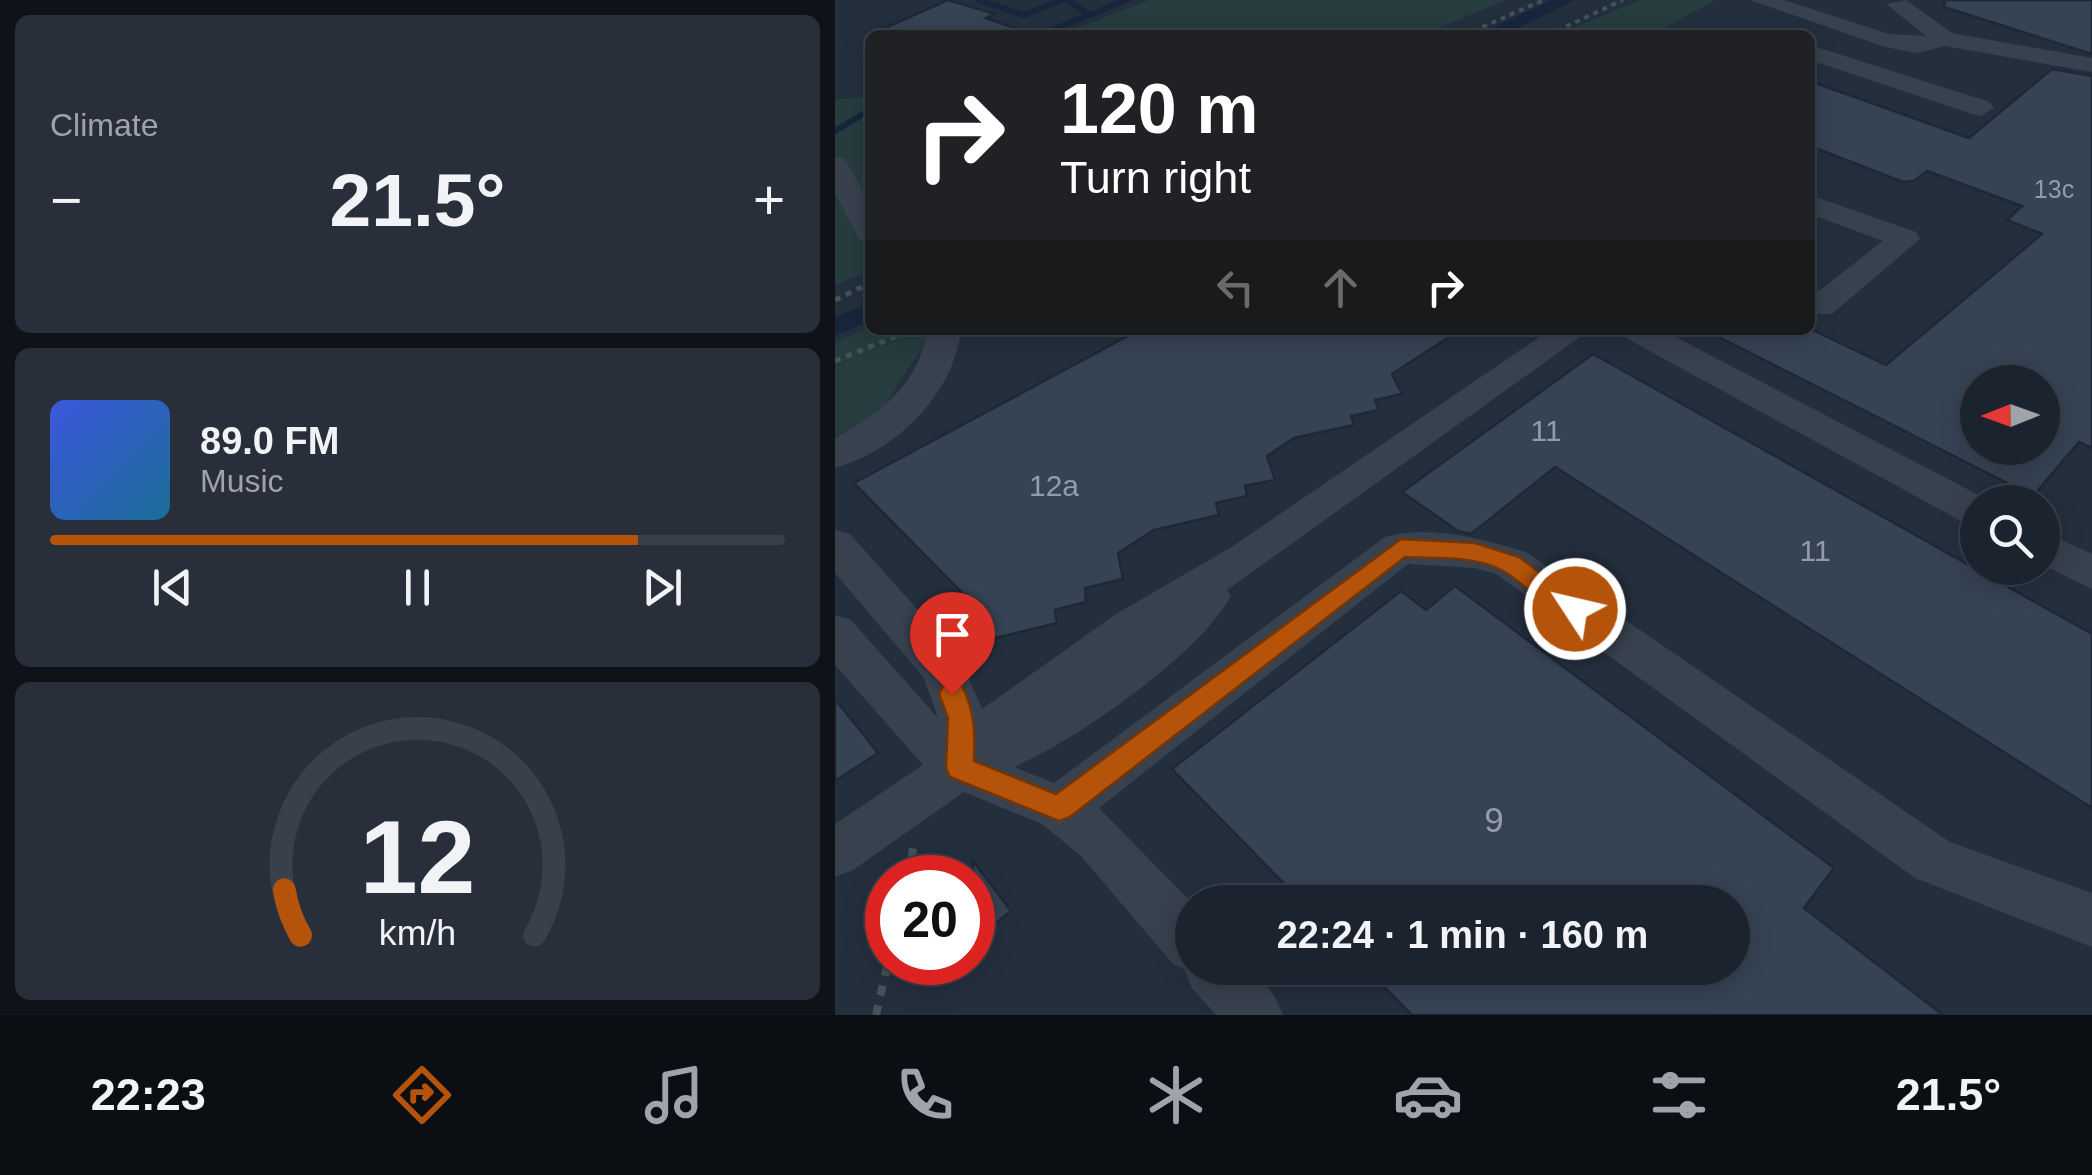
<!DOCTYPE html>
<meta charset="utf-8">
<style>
body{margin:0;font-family:Arial,sans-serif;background:#282f3a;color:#f1f3f6;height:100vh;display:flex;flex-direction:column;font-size:38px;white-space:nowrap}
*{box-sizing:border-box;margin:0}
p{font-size:32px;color:#a0a4aa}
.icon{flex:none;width:55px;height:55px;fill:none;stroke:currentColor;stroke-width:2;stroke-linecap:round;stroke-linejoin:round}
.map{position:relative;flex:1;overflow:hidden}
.sheet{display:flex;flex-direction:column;gap:15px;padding:15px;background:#0f1319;width:835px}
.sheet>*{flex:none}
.hud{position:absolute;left:30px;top:30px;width:950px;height:305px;border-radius:15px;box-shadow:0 5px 25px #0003,0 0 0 2px #39404a;background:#202124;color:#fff;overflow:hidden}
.needle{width:65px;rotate:269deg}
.controls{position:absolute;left:1125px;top:365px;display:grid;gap:20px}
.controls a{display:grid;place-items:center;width:100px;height:100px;border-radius:50%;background:#1b232e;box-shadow:0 5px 25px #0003,0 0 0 2px #39404a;font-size:50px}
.speed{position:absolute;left:30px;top:855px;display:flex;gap:20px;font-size:50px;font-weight:700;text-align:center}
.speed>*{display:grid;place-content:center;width:130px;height:130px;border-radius:50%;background:#1b232e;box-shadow:0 5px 25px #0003,0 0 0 2px #39404a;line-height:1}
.speed .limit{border:15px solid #d22;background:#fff;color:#111}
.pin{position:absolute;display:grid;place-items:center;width:85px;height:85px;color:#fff;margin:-102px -42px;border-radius:50% 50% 50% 0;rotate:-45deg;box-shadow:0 0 10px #0007}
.pin .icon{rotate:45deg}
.me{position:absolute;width:110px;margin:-55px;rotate:305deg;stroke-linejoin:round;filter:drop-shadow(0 0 8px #0008)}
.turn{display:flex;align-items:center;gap:35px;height:210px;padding:0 30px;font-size:45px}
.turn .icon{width:130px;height:130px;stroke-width:2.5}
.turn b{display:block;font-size:70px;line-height:85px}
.lanes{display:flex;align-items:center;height:95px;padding:0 30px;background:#0003;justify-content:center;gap:50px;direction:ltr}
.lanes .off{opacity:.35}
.big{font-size:75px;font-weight:700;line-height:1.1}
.sheet .card{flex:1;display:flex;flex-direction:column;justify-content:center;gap:15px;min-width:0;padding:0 35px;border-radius:15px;background:#282f3a}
.sheet .dial{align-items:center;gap:0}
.dial svg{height:260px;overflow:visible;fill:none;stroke:#39404a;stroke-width:7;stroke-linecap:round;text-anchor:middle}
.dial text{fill:#f1f3f6;stroke:none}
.song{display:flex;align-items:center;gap:30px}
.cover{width:120px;height:120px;border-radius:15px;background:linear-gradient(135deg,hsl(230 70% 55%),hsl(200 70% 35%))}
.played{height:10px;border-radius:5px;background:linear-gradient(90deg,#b45309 80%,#39404a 80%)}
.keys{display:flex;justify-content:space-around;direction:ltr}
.heat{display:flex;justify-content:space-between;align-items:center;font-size:55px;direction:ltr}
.trip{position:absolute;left:340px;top:885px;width:575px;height:100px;border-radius:50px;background:#1b232e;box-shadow:0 5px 25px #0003,0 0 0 2px #39404a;font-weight:700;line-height:100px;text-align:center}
.dock{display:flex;height:160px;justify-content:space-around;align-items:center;background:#0b0e12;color:#a0a4aa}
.dock .icon{width:70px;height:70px}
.dock .current{color:#b45309}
.dock b{font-size:45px;color:#f1f3f6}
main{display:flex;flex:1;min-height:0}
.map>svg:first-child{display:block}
.green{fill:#263c3f}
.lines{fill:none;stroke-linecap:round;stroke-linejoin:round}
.stream{stroke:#17263c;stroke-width:6}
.canal{fill:#17263c;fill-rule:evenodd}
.building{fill:#364354;stroke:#1f2835;stroke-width:2.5;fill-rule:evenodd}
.path-far2{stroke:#3f5557;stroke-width:4;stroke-dasharray:5 5;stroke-linecap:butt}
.path-far1{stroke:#3f5557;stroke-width:5;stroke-dasharray:6 6;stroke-linecap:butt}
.path{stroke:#3f5557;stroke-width:8;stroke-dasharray:10 10;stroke-linecap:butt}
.minor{fill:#38414e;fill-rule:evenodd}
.route{fill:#b45309;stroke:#753606;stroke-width:2.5}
.labels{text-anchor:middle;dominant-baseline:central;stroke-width:10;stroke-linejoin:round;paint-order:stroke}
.far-number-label{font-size:25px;fill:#929caa}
.number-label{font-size:30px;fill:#929caa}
.near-number-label{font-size:35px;fill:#929caa}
</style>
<main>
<section class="sheet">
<div class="card"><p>Climate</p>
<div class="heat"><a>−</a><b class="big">21.5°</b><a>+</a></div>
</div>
<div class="card">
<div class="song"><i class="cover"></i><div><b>89.0 FM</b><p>Music</p></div></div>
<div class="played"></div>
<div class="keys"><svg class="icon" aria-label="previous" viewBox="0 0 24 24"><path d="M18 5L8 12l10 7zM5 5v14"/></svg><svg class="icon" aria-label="pause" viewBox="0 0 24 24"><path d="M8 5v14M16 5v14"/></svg><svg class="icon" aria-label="next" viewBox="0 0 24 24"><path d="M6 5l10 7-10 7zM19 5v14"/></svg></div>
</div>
<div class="card dial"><svg viewBox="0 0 100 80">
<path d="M14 69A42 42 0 1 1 86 69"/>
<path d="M14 69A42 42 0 0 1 9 55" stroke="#b45309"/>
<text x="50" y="56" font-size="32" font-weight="700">12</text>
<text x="50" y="72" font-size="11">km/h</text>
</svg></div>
</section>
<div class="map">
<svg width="1257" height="1015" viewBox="0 0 1257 1015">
<rect width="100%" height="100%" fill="#242f3e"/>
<g class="green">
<polygon points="314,0 671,0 587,35 225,35"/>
<polygon points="806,0 881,0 817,35 721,35"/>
<polygon points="35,97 35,270 0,285 0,99"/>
<polygon points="35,326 35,330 88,330 92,339 47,410 0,437 0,343"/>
</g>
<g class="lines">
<g class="stream">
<polyline points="144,0 189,15 227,0"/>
<polyline points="232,0 254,15"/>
<polyline points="204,35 292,0"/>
<polyline points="0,131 35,110"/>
</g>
<g class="canal">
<polygon points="716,0 740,0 669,35 643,35"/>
<polygon points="35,303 35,321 0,335 0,317"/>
</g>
</g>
<g class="building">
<polygon points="113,0 160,14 151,18 188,31 188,35 34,35"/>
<polygon points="1110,0 1257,0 1257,54 1109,7"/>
<path d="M 1217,69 L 1257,76 L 1257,448 L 1244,442 L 1198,496 L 870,330 L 978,330 L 1051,365 L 1207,234 L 1172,220 L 1187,206 L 1092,171 L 1079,181 L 1068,182 L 975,146 L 975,81 L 1134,138 ZM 1142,382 L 1208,382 L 1208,448 L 1142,448 Z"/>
<polygon points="304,330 625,330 557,374 567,394 540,400 544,410 516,416 519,425 459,438 432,456 440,480 410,486 412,496 381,503 384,515 319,530 283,553 288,579 250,588 251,602 220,610 222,623 148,641 122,614 138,604 19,483"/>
<polygon points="758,354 1257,634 1257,808 720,467 636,534 623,531 567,492"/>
<polygon points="620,586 999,868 969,908 1108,1015 577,1015 530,968 898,968 898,902 467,902 337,769 566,591 591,610"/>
<polygon points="0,699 43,753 0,781"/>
<polygon points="138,861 176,911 138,942"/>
</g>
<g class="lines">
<g class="path-far2">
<polyline points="629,35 709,0"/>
<polyline points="713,35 788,0"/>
</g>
<g class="path-far1">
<polyline points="0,300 35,283"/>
<polyline points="0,361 76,330"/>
</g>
<g class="path">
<polyline points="73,878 79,843"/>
<polyline points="41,1015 53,962"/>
</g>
<g class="minor">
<polygon points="915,0 949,0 1054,34 1091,36 1051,4 1071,0 1117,33 1257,58 1257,72 1110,46 1082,53 1050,47"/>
<polygon points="887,28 918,28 930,35 875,35"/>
<polygon points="975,45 1155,102 1159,108 1146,116 1137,114 975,60"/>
<polygon points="0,157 10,159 35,204 35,242 24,239 0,193"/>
<polygon points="975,195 1081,232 1085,239 997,314 975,314 975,293 980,294 1048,241 975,214"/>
<path d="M 92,330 L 126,330 C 119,394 61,451 0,468 L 0,438 C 46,412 84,385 92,330 Z"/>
<path d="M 715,330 L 755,330 L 392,590 L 396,596 C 364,655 240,741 179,767 L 219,783 L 550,537 C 594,524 648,539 691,552 L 1115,842 L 1257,893 L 1257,947 L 1080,878 L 661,574 L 640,568 L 573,564 L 264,808 L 358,904 L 358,968 L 414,968 L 439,995 L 448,1015 L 381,1015 L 357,988 L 349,969 L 338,964 L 246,856 L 207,824 L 129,792 L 18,870 L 0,877 L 0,824 L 88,765 L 0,665 L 0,615 L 16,620 L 103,718 L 89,678 L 0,573 L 0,530 L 15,534 L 124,656 L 147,709 L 281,614 L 395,548 Z"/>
<polygon points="784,330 827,330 1157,502 1142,502 1142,526 1128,522 789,337"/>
<polygon points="1208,531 1257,554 1257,589 1208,565"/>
</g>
</g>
<path class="route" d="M 566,539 L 640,543 L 684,557 L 753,609 L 749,616 C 724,624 691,584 670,572 C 642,555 602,559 570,557 L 235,817 L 224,821 L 115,777 L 111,768 L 113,718 L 104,694 L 108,686 L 127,686 C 140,712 140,732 139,761 L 221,794 Z"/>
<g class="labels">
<g class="far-number-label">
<text x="1219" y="189">13c</text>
</g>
<g class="number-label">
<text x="711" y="430">11</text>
<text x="219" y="485">12a</text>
<text x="980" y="550">11</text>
</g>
<g class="near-number-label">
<text x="659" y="819">9</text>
</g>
</g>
</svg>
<div class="controls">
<a><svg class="needle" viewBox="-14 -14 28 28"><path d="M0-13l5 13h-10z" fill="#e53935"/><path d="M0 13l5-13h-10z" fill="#a0a4aa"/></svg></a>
<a><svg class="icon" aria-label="search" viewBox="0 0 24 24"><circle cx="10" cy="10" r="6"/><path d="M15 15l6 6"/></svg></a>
</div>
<div class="speed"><div class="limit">20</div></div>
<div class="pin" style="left:117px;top:694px;background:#d93025"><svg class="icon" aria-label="arrive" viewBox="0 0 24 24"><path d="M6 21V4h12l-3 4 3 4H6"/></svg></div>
<svg class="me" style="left:740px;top:609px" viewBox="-20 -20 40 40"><circle r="17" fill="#b45309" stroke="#fff" stroke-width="3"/><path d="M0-11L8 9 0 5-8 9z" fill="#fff"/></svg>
<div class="trip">22:24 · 1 min · 160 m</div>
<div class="hud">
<div class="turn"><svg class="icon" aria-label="right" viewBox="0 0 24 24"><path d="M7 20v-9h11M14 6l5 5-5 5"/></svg><div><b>120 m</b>Turn right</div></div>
<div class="lanes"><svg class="icon off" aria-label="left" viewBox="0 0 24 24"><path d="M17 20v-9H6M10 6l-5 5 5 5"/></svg><svg class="icon off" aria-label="ahead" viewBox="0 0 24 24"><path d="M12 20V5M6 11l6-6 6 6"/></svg><svg class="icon" aria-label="right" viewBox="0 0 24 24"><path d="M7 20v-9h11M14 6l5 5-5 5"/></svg></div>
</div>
</div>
</main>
<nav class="dock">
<b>22:23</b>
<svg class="icon current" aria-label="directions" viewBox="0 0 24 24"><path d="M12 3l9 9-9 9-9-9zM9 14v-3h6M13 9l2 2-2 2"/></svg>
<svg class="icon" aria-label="music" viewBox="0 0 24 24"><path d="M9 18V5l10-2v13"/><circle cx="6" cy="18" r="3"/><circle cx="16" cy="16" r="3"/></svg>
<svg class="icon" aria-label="phone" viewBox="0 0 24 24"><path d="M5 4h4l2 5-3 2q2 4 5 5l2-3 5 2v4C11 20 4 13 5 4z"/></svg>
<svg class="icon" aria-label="climate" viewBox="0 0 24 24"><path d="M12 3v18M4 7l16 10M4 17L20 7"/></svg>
<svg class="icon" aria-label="car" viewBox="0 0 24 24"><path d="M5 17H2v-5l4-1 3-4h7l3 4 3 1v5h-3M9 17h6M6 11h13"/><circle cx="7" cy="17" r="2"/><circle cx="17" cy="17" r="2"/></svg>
<svg class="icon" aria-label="filters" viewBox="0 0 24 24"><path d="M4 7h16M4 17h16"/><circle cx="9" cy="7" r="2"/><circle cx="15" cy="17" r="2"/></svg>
<b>21.5°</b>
</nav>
